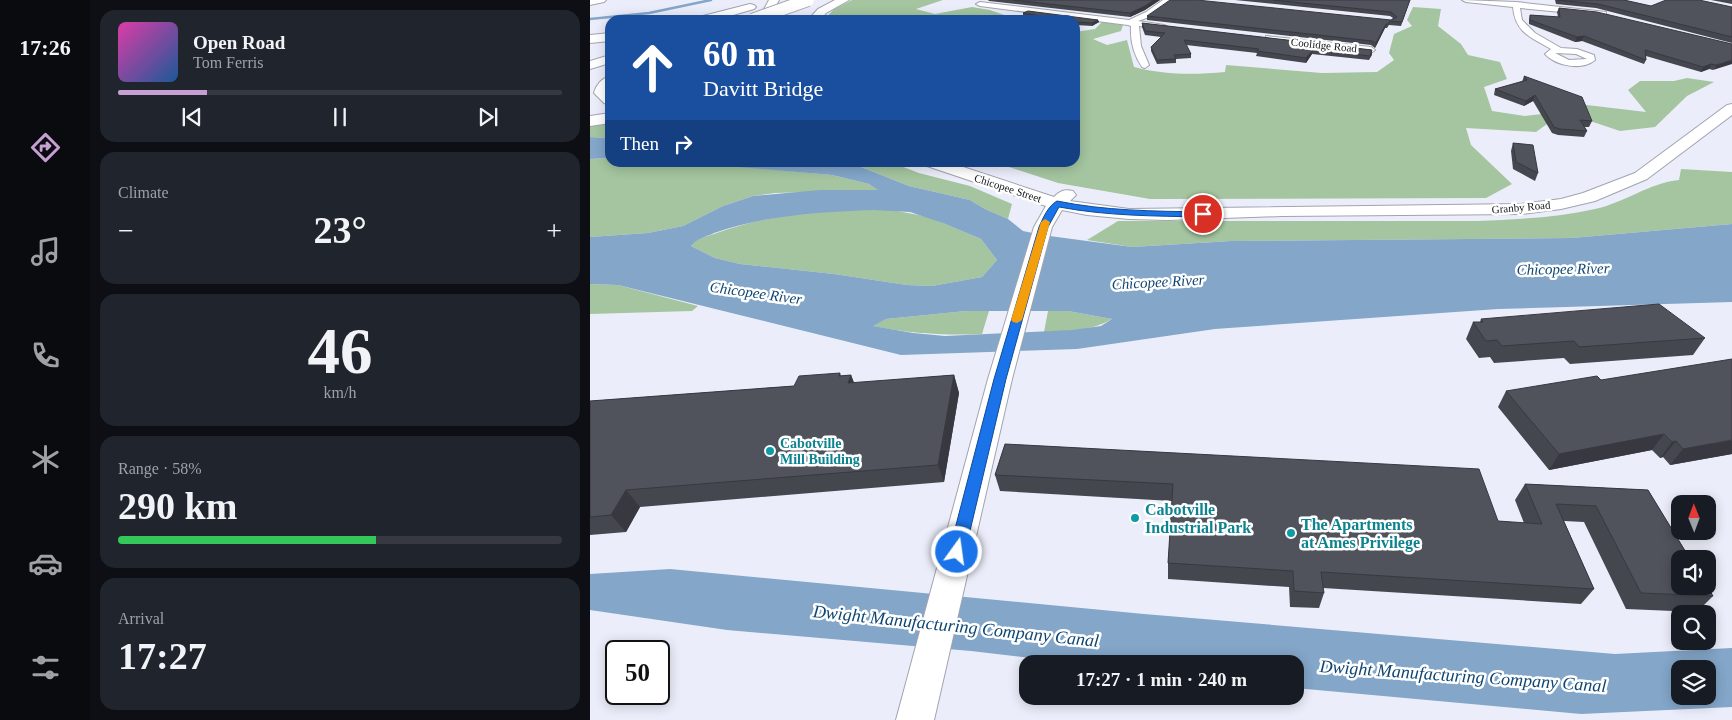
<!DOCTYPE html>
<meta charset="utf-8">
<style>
body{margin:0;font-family:Georgia,serif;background:#20242c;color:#f1f3f6;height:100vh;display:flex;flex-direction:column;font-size:19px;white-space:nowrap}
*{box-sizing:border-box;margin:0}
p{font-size:16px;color:#9ea1a6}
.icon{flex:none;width:28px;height:28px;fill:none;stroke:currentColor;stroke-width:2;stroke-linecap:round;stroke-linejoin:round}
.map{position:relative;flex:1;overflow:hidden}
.details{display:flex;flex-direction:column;gap:10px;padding:10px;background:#0d0f14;width:500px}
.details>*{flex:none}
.top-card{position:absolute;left:15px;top:15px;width:475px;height:152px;border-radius:15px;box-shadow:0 2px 12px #0003;background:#1a4fa0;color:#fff;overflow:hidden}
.needle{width:32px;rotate:359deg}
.buttons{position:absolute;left:1081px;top:495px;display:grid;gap:10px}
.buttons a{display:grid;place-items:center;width:45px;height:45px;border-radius:10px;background:#171b24;box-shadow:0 2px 12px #0003;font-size:25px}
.speed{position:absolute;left:15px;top:640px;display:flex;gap:10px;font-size:25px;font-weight:700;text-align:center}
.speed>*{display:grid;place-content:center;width:65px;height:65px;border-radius:50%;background:#171b24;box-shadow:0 2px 12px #0003;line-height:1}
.speed .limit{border:2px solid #111;border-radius:8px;background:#fff;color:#111}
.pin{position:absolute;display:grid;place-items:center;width:42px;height:42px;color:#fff;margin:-21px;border:2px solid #fff;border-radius:50%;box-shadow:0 1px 5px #0007}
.me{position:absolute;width:55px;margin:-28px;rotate:14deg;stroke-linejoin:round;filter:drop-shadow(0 0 4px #0008)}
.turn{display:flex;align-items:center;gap:18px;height:105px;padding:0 15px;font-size:22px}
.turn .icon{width:65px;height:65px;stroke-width:2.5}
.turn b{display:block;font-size:35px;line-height:42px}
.then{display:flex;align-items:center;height:48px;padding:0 15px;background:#0003;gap:10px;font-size:19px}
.big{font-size:38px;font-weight:800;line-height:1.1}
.details .tile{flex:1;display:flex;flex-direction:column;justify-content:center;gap:8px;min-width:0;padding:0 18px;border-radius:15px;background:#20242c}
.details .dial{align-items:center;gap:0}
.dial b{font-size:65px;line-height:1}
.song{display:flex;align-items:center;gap:15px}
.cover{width:60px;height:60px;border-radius:8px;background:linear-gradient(135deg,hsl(320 70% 55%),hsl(210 70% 35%))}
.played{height:5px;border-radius:2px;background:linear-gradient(90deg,#c6a0d2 20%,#363941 20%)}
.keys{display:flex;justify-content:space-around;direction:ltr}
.heat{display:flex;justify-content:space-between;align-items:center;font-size:28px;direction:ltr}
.charge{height:8px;border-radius:4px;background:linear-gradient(90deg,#34c759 58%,#363941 0)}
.trip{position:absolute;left:429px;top:655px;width:285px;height:50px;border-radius:15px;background:#171b24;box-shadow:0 2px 12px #0003;font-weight:800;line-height:50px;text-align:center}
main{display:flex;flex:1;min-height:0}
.menu{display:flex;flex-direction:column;width:90px;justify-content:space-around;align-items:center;background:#090b0e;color:#9ea1a6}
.menu .icon{width:35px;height:35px}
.menu .current{color:#c6a0d2}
.menu b{font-size:22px;color:#f1f3f6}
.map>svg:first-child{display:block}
.forest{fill:#a4c59f}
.water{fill:#83a6c9;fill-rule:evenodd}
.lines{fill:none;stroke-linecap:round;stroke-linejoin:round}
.stream{stroke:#83a6c9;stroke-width:2.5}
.minor-casing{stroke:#a1a4af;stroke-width:2}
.secondary-casing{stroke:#a1a4af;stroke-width:2}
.motorway-casing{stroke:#a1a4af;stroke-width:2}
.minor{fill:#fff;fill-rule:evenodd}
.secondary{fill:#fff;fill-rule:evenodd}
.motorway{fill:#fff;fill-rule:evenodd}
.motorway-bridge-casing{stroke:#a1a4af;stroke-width:14;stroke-linecap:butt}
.motorway-bridge{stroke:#fff;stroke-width:12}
.wall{fill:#45474f}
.shaded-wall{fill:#383940}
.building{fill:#50525c;stroke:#383940}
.route{fill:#1a73e8;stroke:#114b97}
.slow{fill:#f59e0b}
.culture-dot{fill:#0f9aa8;stroke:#fff;stroke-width:2}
.labels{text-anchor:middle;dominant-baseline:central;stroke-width:5;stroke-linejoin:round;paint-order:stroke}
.far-street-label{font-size:11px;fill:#131418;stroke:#fff}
.culture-label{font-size:14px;font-weight:bold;fill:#0d838f;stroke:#fff;text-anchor:start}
.water-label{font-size:15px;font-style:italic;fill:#0f4673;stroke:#fff}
.near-culture-label{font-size:16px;font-weight:bold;fill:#0d838f;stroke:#fff;text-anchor:start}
.near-water-label{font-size:18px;font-style:italic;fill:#0f4673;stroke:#fff}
</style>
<main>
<nav class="menu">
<b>17:26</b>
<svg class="icon current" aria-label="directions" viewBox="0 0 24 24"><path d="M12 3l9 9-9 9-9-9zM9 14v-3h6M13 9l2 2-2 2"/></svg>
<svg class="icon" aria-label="music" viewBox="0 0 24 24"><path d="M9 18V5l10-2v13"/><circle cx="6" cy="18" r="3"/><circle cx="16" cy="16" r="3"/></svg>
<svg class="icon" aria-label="phone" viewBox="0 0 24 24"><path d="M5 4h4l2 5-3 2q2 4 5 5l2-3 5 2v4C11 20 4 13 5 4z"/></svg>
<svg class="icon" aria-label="climate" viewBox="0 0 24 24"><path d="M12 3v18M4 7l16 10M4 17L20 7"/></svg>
<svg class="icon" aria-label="car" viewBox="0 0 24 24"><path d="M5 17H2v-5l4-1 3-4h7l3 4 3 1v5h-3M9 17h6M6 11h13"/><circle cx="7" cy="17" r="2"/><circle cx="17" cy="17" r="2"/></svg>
<svg class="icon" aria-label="filters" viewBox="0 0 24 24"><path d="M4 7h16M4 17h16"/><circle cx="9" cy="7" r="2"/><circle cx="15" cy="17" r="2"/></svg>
</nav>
<section class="details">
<div class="tile">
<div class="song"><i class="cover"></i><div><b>Open Road</b><p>Tom Ferris</p></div></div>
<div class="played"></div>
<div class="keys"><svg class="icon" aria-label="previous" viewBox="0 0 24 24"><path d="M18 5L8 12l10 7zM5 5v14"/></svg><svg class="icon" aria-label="pause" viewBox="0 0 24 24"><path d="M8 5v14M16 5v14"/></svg><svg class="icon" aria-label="next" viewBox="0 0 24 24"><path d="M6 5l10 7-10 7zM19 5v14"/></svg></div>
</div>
<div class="tile"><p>Climate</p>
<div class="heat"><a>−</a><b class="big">23°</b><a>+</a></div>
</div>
<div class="tile dial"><b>46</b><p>km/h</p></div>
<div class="tile"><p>Range · 58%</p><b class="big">290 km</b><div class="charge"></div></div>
<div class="tile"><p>Arrival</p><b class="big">17:27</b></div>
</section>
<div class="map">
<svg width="1142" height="720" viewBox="0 0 1142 720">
<rect width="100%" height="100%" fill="#ebeefa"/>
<g class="forest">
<polygon points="262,0 353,0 326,9 345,14 382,7 400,10 417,16 415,20 234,20 244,9"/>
<path d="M 823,7 L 851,9 L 848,26 L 871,44 L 878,55 L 910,62 L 917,79 L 894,87 L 902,111 L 935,116 L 968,112 L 997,105 L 1056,112 L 1038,90 L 1050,81 L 1084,81 L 1097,78 L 1124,82 L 1097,96 L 1065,127 L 1030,131 L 1003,122 L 957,124 L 946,132 L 876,128 L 881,145 L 922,184 L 896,198 L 560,199 L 468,183 L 407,163 L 485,162 L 485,32 L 505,29 L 512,22 L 533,25 L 531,31 L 503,39 L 517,45 L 537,40 L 544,67 C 575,75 604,75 635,72 L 636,65 L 732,73 L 787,72 L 804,60 L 799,53 L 804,34 L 822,26 L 817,20 Z"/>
<polygon points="20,121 20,138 0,137 0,125"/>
<polygon points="20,158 20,162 103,162 242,175 279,184 289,190 185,193 163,196 133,206 93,226 58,233 0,237 0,159"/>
<polygon points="261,163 303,163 329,173 380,186 422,204 418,219 395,209 380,200 319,186"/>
<path d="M 1091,169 L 1142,172 L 1142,224 L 982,238 L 641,241 L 542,247 L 497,240 L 528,221 L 887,221 C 927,219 966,218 1005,209 C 1034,203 1059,183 1089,180 Z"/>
<path d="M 302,210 L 339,217 L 391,239 L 407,260 L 392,277 L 342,286 L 317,285 L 244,274 L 150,264 L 125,258 L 101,246 C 106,238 115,237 124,234 C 181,213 243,209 302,210 Z"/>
<polygon points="0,284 28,285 108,306 102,311 0,314"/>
<path d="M 376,311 L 399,311 L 392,334 C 354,336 320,333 282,326 L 296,319 Z"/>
<path d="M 458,311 L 478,311 L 522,319 C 502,331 477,331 454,332 Z"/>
</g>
<g class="water">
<polygon points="0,137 20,138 20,158 0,159"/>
<path d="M 103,163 L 261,163 L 319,186 L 380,200 L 395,209 L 418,219 L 433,231 L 452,235 L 542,247 L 641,241 L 982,238 L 1142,224 L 1142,302 L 908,309 L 625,329 L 487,349 L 311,355 L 28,285 L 0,284 L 0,237 L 58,233 L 93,226 L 133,206 L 163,196 L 230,190 L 288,190 L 279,184 L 242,175 ZM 284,210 L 320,212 L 353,223 L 391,239 L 407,260 L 392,277 L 342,286 L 317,285 L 244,274 L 150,264 L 125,258 L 101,246 C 107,238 116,237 124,233 C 176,215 230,212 284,210 ZM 376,311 L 478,311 L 522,319 L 511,326 L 482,330 L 355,336 L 323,333 L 283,326 L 296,319 Z"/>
<path d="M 80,569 L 554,614 L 1025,654 L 1142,648 L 1142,707 L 991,714 L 705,688 L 705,664 L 491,664 L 381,651 L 137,630 L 0,610 L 0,574 ZM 1090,669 L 1118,669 L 1118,696 L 1090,696 Z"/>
</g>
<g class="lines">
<polyline class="stream" points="0,19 59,13 121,0"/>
<defs>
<g id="minor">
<path d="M 573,0 L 582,0 L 562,16 L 548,21 L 574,25 L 578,27 L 574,29 L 549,26 L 551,46 L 559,65 L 555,68 L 552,67 C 544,55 540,41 541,26 L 538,25 L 390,6 L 386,4 L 390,2 L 539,20 L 556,12 Z"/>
<path d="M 872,0 L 926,2 L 1016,12 L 1016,16 L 1013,16 L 930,8 L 932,20 L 945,33 L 971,48 L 987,49 L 1004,55 L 1005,60 C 992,71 966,66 955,54 L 961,49 C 940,37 925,32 923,7 L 876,2 ZM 965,53 L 986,54 L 997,59 L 979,60 Z"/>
<polygon points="676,36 781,47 785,50 781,53 679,40 676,40"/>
</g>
<g id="secondary">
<polygon points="179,0 189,0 178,20 168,20"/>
<path d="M 1142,104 L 1142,115 L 1057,179 L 1005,201 L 971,209 L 931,214 L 692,216 L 578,220 L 539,219 L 497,215 L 472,210 L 462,227 L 422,379 L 344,720 L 306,720 L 398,379 L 444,227 L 456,206 L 334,165 L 332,162 L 358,162 L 464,197 C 470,191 474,189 483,191 L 486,195 L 480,201 L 539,209 L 931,204 L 971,199 L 993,193 L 1045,173 L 1137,105 Z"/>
</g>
<g id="motorway">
<polygon points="0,0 16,0 14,2 0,5"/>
<polygon points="245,0 259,0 236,13 230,20 218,20 228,9"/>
<polygon points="160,4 164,5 166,7 164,9 126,20 107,20 109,17"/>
<polygon points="20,33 20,41 0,43 0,35"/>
<polygon points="20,55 20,63 0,69 0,61"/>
<path d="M 20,76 L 20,105 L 14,103 L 4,93 C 6,85 12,78 20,76 Z"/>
<polygon points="20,113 20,123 0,126 0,116"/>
</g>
</defs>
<use href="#minor" class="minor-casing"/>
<use href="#secondary" class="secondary-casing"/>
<use href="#motorway" class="motorway-casing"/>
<use href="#minor" class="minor"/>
<use href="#secondary" class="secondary"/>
<use href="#motorway" class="motorway"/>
<defs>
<polyline id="motorway-bridge" points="162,20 218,0"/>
</defs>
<use href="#motorway-bridge" class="motorway-bridge-casing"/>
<use href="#motorway-bridge" class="motorway-bridge"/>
</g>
<g class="wall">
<polygon points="398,0 570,0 555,10 540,17 399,1"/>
<polygon points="645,0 820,0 811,26 799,25 797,28 795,28 785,48 781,45 557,20 557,16 801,20 803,18 800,16"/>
<polygon points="965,0 1034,0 1061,6 1142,7 1142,43 1006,8 966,4"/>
<polygon points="1121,0 1142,0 1142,4"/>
<polygon points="969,8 1142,44 1123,70 1119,69 1111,72 1056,56 1056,60 1054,64 992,41 985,42 939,24 939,20 940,15 968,17 967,12"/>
<polygon points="433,13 508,20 509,22 502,26 486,25 485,25 485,20 456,20 433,16"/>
<polygon points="552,23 782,50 782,55 779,60 722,54 716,63 666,56 667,53 596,45 601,54 601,58 586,59 586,63 567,64 561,51 561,47 571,37 555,35 552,27"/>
<polygon points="934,76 1002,121 999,127 994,127 997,131 994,137 968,135 962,133 943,101 934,106 904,95 905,89 932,82"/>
<polygon points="923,143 948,173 945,181 923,169 921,151"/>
<polygon points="891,319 1115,338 1103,355 980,364 974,358 904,363 900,357 889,358 876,339 883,322 890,322"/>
<polygon points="250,373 251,376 261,375 264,383 364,375 369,393 354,482 50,507 36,532 0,535 0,401 204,386"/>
<polygon points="1011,380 1142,454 1080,465 1073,457 1070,458 1062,450 959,470 908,407 916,391"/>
<polygon points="415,444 908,521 934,523 925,500 935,484 1058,490 1123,596 1107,612 1036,609 994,522 974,521 1004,589 991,604 733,588 734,593 729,608 700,607 699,587 578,579 578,563 582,501 410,491 405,475"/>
</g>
<g class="shaded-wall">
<polygon points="564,0 570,0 555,10 540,17 540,13"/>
<polygon points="508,20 509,22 502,26 502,23"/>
<polygon points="796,24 795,28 785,48 786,43"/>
<polygon points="994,36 992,41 985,42 987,37"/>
<polygon points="723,50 722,54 716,63 716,58"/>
<polygon points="1142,60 1142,64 1123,70 1126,65"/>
<polygon points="1121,64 1119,69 1111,72 1113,67"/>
<polygon points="945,95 943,101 934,106 936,101"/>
<polygon points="261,375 268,393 258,383"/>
<polygon points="364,375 369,393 354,482 348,465"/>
<polygon points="1074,434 1062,450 959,470 969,454"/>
<polygon points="1142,440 1142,454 1080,465 1093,449"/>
<polygon points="1086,441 1073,457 1070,458 1082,442"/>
<polygon points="36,490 50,507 36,532 21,515"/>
</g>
<g class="building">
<polygon points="423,0 564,0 555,6 540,13"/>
<polygon points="580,0 607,0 801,20 807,17 801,12 683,0 820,0 812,22 800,21 798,24 796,24 786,43 782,41 557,16"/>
<polygon points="967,0 1034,0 1061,6 1076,0 1109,0 1142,7 1142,37 1008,4"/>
<polygon points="969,8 1007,12 1142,44 1142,60 1126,65 1121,64 1113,67 1055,50 1056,60 994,36 987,37 940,20 940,15 970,17"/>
<polygon points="438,11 508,20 502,23 486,22 485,22 485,20 474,20 433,13"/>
<polygon points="552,23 782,50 780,56 723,50 716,58 667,51 669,49 594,40 601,54 584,55 586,59 567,60 561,47 575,33 555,31"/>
<polygon points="934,76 992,97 1002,121 990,120 997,131 970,129 964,127 945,95 936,101 905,89 937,80"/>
<polygon points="923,143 943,145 948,173 926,162"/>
<polygon points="1069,304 1115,338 989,347 984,341 912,346 907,340 896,341 883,322 893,322 891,319"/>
<polygon points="1142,359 1142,440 1093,449 1086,441 1082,442 1074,434 969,454 916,391 1007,376 1011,380"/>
<polygon points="250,373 249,376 261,375 258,383 364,375 348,465 36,490 21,515 0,517 0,401 204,386 209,376"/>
<polygon points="415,444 889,469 908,521 952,524 935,484 1058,490 1100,559 1090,559 1090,586 1117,586 1123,596 1051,593 1006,506 966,504 1004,589 731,572 734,593 704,591 703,571 578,563 583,484 405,475"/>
</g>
<path class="route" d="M 467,201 C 516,211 563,211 613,212 L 617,214 L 613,217 C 564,216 517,216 469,207 L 458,227 L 416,379 L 375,552 L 372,556 L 367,558 L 362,556 L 359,552 L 404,379 L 449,227 C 453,218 458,206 467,201 Z"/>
<polygon class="slow" points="455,219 460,222 432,320 427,323 423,322 421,320 451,222"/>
<g class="culture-dot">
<circle cx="180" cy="451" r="5"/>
<circle cx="545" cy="518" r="5"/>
<circle cx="701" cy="533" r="5"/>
</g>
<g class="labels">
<g class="far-street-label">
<text transform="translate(734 45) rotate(6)">Coolidge Road</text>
<text transform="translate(418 188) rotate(18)">Chicopee Street</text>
<text transform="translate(931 207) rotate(-5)">Granby Road</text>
</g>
<g class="culture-label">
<text x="190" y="443">Cabotville<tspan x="190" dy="16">Mill Building</tspan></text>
</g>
<g class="water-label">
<text transform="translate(973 269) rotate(-1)">Chicopee River</text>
<text transform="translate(568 282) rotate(-3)">Chicopee River</text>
<text transform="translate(166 293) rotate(8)">Chicopee River</text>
</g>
<g class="near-culture-label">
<text x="555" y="509">Cabotville<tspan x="555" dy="18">Industrial Park</tspan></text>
<text x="711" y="524">The Apartments<tspan x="711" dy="18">at Ames Privilege</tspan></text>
</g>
<g class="near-water-label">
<text transform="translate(366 626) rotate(6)">Dwight Manufacturing Company Canal</text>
<text transform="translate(873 676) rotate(4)">Dwight Manufacturing Company Canal</text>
</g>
</g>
</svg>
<div class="buttons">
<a><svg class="needle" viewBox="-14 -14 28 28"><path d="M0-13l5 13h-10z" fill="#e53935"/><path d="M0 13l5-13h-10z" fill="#9ea1a6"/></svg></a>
<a><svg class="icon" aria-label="sound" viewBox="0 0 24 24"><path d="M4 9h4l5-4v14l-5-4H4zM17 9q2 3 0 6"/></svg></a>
<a><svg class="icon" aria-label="search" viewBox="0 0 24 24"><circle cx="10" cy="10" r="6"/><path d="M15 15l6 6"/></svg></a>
<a><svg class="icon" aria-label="layers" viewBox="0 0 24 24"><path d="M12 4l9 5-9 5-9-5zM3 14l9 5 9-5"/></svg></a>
</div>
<div class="speed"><div class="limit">50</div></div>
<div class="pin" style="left:613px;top:214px;background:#d93025"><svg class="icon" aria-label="arrive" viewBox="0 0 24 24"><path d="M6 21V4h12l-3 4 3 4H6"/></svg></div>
<svg class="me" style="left:367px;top:552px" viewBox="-20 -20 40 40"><circle r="17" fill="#1a73e8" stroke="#fff" stroke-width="3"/><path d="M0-11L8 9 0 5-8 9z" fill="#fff"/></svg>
<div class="trip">17:27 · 1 min · 240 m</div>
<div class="top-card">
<div class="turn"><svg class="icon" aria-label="ahead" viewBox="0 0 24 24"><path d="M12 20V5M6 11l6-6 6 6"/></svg><div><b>60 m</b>Davitt Bridge</div></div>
<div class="then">Then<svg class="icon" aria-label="right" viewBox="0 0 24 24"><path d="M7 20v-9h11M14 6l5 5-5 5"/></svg></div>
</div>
</div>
</main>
